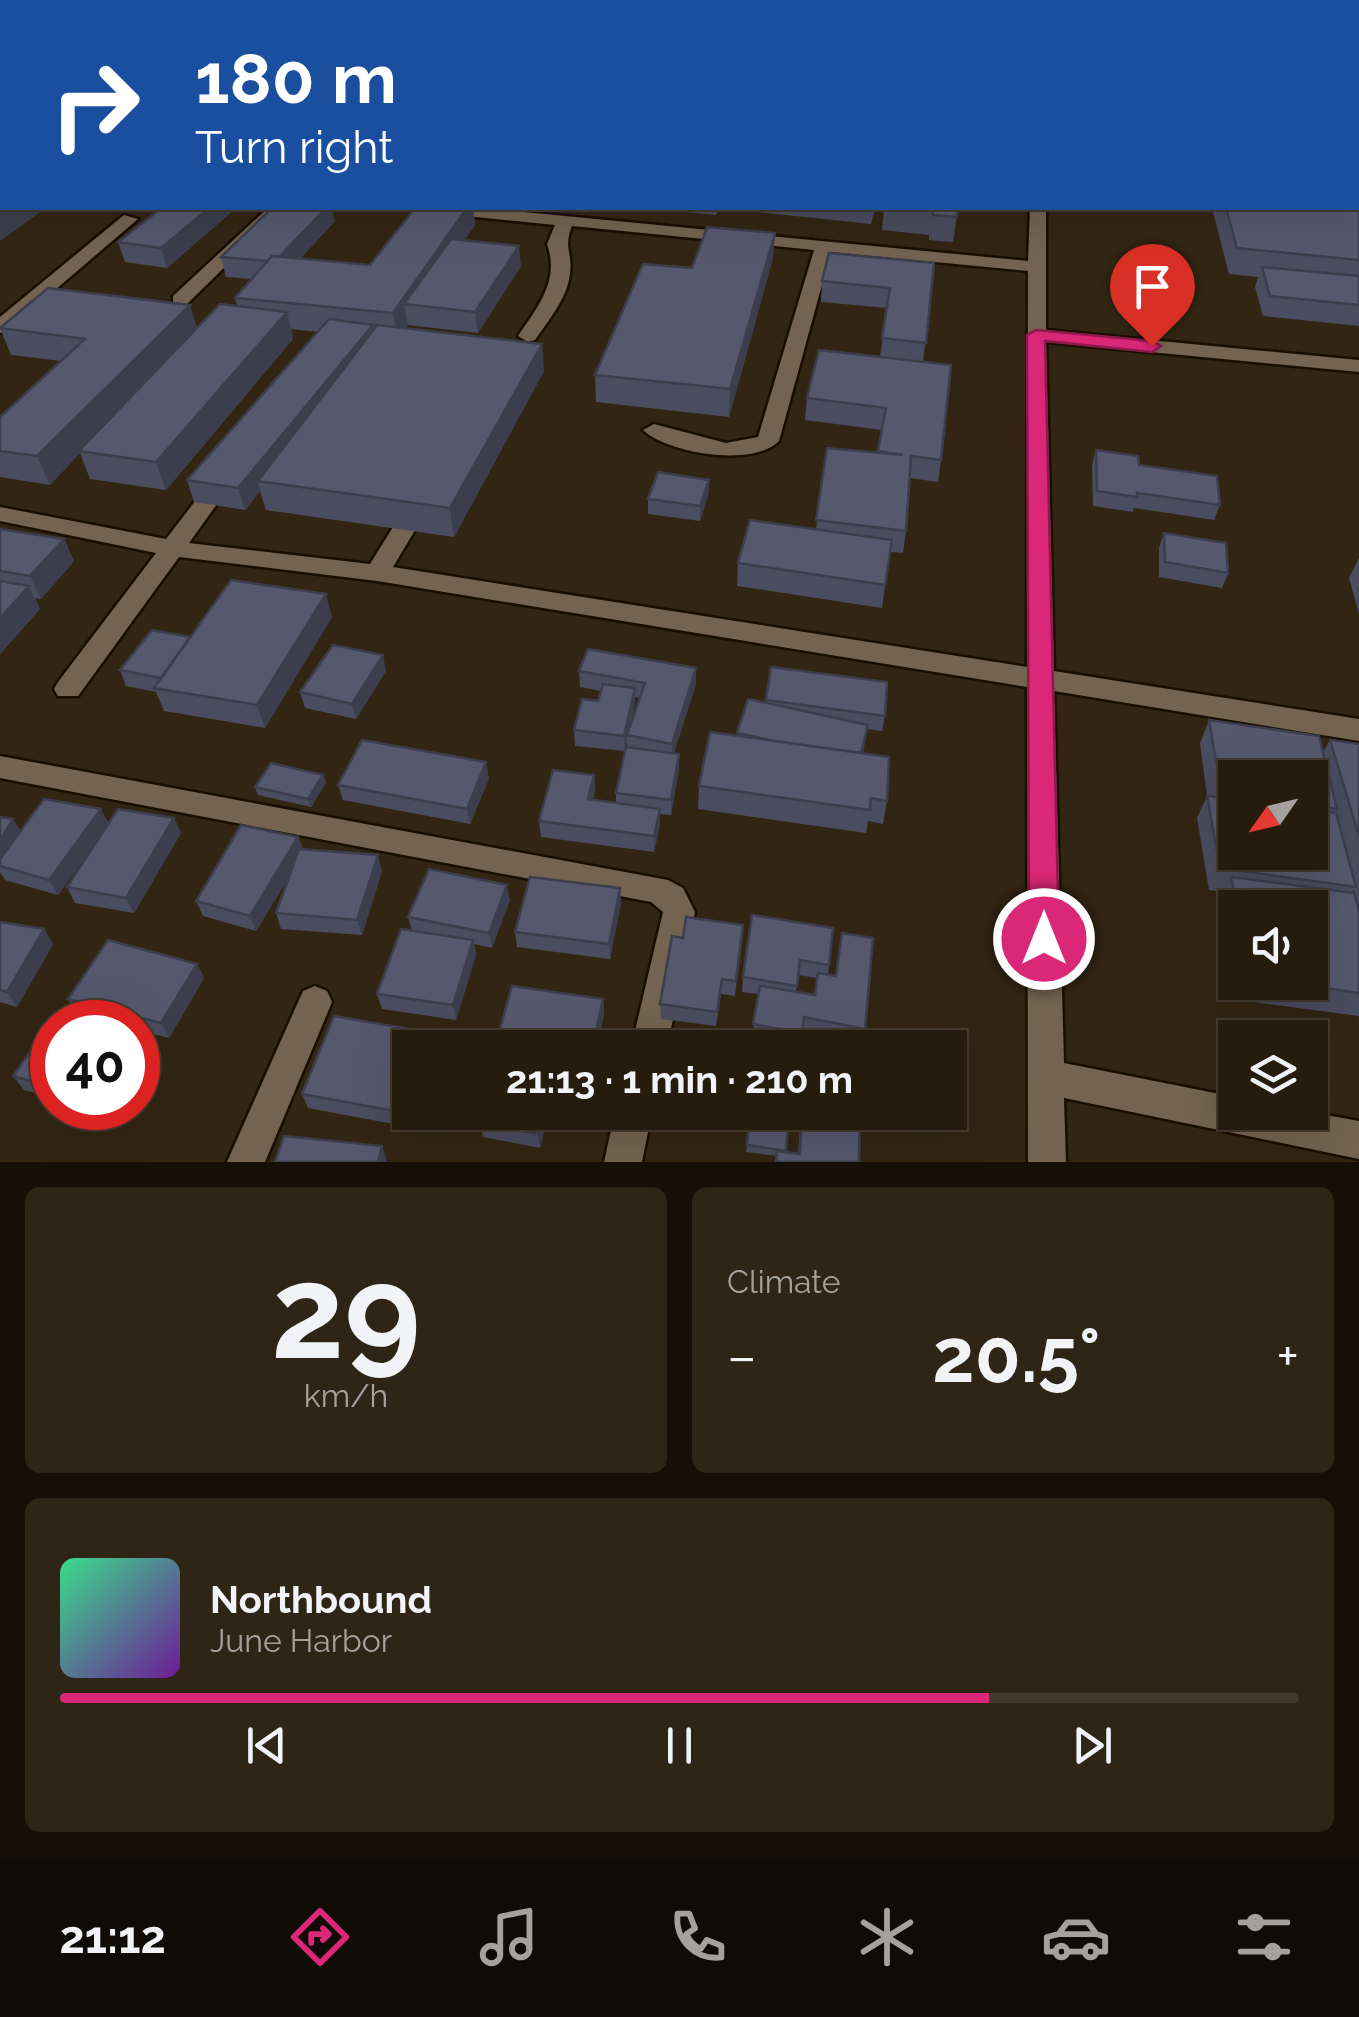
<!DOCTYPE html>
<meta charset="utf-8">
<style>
body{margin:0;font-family:Raleway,sans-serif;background:#2e2517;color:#f1f3f6;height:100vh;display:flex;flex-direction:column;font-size:38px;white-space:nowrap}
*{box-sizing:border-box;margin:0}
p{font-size:32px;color:#a4a19e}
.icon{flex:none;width:55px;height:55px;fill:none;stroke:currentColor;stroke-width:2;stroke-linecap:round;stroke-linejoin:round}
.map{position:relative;height:1162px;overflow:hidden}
.sheet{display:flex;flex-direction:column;gap:25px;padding:25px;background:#150f08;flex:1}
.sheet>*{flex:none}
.top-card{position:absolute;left:0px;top:0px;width:1360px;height:210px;box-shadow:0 10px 40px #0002,0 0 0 2px #423a2e;background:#1a4fa0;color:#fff;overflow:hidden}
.needle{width:65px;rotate:236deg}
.fabs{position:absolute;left:1218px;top:760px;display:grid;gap:20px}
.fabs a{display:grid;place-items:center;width:110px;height:110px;border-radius:0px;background:#261c0e;box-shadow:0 10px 40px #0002,0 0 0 2px #423a2e;font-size:50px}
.speed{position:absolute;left:30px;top:1000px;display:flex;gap:20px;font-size:50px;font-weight:700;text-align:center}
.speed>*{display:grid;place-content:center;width:130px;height:130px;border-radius:50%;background:#261c0e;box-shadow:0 10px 40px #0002,0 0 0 2px #423a2e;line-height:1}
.speed .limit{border:15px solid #d22;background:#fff;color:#111}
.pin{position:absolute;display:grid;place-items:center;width:85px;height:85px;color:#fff;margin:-102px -42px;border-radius:50% 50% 50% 0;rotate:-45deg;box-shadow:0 0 10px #0007}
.pin .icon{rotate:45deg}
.me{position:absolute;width:110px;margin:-55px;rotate:0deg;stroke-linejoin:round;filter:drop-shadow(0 0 8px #0008)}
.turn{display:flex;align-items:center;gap:35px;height:210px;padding:0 30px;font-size:45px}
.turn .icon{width:130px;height:130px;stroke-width:2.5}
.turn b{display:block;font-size:70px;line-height:85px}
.big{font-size:75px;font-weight:700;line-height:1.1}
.sheet .tile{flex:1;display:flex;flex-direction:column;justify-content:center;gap:15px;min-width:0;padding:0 35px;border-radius:15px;background:#2e2517}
.sheet .dial{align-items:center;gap:0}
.dial b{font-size:130px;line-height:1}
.song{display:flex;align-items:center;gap:30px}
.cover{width:120px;height:120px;border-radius:15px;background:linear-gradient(135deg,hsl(150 70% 55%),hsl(280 70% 35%))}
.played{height:10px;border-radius:5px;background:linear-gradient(90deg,#db2777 75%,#423a2e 75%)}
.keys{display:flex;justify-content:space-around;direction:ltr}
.heat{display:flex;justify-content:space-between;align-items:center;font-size:55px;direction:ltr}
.sheet .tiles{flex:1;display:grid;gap:25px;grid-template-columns:1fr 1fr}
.tile:last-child{grid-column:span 2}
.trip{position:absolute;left:392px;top:1030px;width:575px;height:100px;border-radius:0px;background:#261c0e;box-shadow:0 10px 40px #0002,0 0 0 2px #423a2e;font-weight:700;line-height:100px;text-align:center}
.tab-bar{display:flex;height:160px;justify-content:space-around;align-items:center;background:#0f0b06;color:#a4a19e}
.tab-bar .icon{width:70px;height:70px}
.tab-bar .selected{color:#db2777}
.tab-bar b{font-size:45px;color:#f1f3f6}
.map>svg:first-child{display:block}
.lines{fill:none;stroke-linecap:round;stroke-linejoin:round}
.minor-casing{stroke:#1a0e00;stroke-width:5}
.highway-casing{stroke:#1a0e00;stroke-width:5}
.minor{fill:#736350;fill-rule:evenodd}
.highway{fill:#5fc8fc;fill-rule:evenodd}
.wall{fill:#4a4c5f;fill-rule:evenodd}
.shaded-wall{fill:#3c3e4d}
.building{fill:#56586e;stroke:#3c3e4d;stroke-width:2.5}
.route{fill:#db2777;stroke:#8e194d;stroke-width:2.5}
</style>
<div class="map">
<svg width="1359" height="1162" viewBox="0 0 1359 1162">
<rect width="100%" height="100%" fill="#322513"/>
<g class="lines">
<defs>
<g id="minor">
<polygon points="465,0 513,0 514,2 467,2"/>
<rect x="999" y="0" width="12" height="2"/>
<rect x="1358" y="64" width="1" height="8"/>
<polygon points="268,208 285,208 187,304 173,304 173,296"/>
<path d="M 428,208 L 482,208 L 1028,261 L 1030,208 L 1046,208 L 1046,330 L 1359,360 L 1359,372 L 1046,342 L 1054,671 L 1359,719 L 1359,741 L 1054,691 L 1064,1063 L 1235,1097 L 1235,1112 L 1310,1112 L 1359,1121 L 1359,1159 L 1064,1098 L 1066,1162 L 1028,1162 L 1027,687 L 377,581 L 179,557 L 78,696 L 58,696 L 54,689 L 58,682 L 156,553 L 0,521 L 0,507 L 166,539 L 216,474 L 224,472 L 235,479 L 189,543 L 370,564 L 413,495 L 421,493 L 433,500 L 393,567 L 1027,667 L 1028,271 L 831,252 L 779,441 C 753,468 667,453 643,430 L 654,424 L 726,443 L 758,437 L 814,250 L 572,226 C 563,248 573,253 570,274 C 567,299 548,321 535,340 L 528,342 L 518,336 C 538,306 560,281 547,244 L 555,225 L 436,213 Z"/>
<polygon points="124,215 138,219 7,331 0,333 0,317"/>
<polygon points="0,756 668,880 683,888 695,912 667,1048 631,1048 663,912 651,902 0,778"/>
<polygon points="315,986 327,991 332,1002 265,1162 227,1162 303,991"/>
<polygon points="615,1112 652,1112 642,1162 604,1162"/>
</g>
<g id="highway">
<polygon points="136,0 181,0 182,2 138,2"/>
<polygon points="270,0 315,0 316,2 272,2"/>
<rect x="1358" y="88" width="1" height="10"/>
</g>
</defs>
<use href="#minor" class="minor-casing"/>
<use href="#highway" class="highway-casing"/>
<use href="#minor" class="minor"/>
<use href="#highway" class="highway"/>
</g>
<g class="wall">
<polygon points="615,0 658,0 656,2"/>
<polygon points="1358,99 1359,99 1359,326 1263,316 1255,287 1258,277 1229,274 1212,208 1358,208"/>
<polygon points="236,208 167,268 125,262 118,242"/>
<polygon points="467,208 473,208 475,225 464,240 521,266 478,333 408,325 406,328 544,371 454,537 266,510 260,491 245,510 194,502 187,480 318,332 291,329 293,339 166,490 90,479 80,453 50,485 0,477 0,417 61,361 11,355 0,328 190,305 197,329 237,306 235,298 252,279 226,277 221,257 335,221 300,259 370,265"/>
<polygon points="647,208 875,208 871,224 719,208 716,215"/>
<polygon points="884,208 958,208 953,242 929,240 929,235 882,230"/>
<polygon points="773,258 729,417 596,402 595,375 692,268"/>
<polygon points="934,263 923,362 941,460 938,482 910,478 906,531 903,553 890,552 882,608 737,586 738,563 816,529 827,448 878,453 882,430 805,420 807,398 880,357 887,308 821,302 822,281"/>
<polygon points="1096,450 1139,465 1220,505 1214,520 1134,508 1133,512 1093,506 1092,465"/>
<polygon points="709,480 708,495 700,521 648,514 648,499"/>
<polygon points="0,529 64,539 74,561 41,599 35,598 40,609 0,654"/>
<polygon points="1164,533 1228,573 1222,588 1159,577 1159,548"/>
<polygon points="1359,558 1359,614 1349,578"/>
<polygon points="332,617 265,728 164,711 156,692 126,686 120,670 190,637"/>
<polygon points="771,667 885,716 882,731 867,729 863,753 887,801 883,824 868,821 866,833 698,809 699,786 737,736 737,733 766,703"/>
<path d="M 696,668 L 696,684 L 674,753 L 679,769 L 671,815 L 660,814 L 660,824 L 654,852 L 541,837 L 539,821 L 594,775 L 595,790 L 593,800 L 616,803 L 616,793 L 627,748 L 627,741 L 625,751 L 575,746 L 574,730 L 598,701 L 601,691 L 580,687 L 579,671 ZM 635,697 L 640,698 L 630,725 L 635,704 Z"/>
<polygon points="386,671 356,719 305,708 300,692"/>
<path d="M 1209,720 L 1323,752 L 1330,740 L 1359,744 L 1359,906 L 1354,890 L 1352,893 L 1359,910 L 1359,1016 L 1239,1000 L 1236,982 L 1310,982 L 1310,908 L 1235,908 L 1235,979 L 1219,900 L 1223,892 L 1209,890 L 1197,818 L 1207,796 L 1200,743 ZM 1235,778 L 1310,778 L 1310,852 L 1235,852 Z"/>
<polygon points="323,775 326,783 311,807 258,795 255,787"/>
<polygon points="489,778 470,824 343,800 338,785"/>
<polygon points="0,817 20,831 174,818 181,833 134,913 75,903 67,887 94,845 58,895 5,880 0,872"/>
<polygon points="298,837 303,849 382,871 362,935 281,929 276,913 290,875 256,931 203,916 196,901"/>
<polygon points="620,888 621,903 610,959 517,947 515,932"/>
<polygon points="510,900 492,948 474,944 476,955 456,1020 382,1009 377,994 412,931 408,917"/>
<polygon points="0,922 44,929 53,944 17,1007 0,1002"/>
<polygon points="743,925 735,996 721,994 716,1026 661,1019 660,1004 683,938"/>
<path d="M 833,928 L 828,975 L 865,1029 L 862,1043 L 802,1032 L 800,1047 L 752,1039 L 758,994 L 742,992 L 743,977 ZM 798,975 L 817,978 L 815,995 L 796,992 Z"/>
<polygon points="197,964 204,978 169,1038 138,1030 138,1022 111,1022 77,1014 68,999"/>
<polygon points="603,999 604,1014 597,1048 502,1046 499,1032"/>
<polygon points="52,1022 52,1098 24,1090 13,1076"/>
<polygon points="302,1094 421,1112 415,1128 308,1108"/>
<polygon points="84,1108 114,1108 110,1115"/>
<polygon points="477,1112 577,1112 575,1120 548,1115 540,1148 483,1137 480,1123 482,1114"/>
<polygon points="801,1112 860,1112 859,1162 777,1156 746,1152 747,1145 798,1154"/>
</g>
<g class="shaded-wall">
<polygon points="2,17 2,36 0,38 0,19"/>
<polygon points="0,46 2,51 2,70 0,72"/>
<polygon points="2,208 46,208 0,241 0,209"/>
<polygon points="209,208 236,208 167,268 161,248"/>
<polygon points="326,208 332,208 335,221 278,282 274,262"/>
<polygon points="467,208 473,208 475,225 420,306 404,304 408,325 398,340 393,313"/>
<polygon points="775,233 773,258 729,417 730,389"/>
<polygon points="519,246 521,266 478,333 475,312"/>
<polygon points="190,305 198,332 79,451 80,453 50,485 37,456"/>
<polygon points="287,312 293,339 166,490 156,462"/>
<polygon points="373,325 377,346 258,481 260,491 245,510 238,488"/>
<polygon points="542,344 544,371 454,537 450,508"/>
<polygon points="709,480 708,495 700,521 700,506"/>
<polygon points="64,539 74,561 41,599 30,576"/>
<polygon points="29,586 40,609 0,654 0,618"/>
<polygon points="326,594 332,617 265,728 257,705"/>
<polygon points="383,655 386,671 356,719 352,704"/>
<polygon points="696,668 696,684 672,759 672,744"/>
<polygon points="635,688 635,704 628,736 627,735 625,751 624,736"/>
<polygon points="679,754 679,769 671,815 671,800"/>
<polygon points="486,762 489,778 470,824 467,809"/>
<polygon points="323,775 326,783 311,807 308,799"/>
<polygon points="594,775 595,790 589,815 588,799"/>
<polygon points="101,809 109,824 58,895 49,880"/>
<polygon points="660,809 660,824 654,852 654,836"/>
<polygon points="174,818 181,833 134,913 126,898"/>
<polygon points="13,819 23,834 0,866 0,840"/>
<polygon points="298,837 304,852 256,931 250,916"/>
<polygon points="378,855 382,871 362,935 357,920"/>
<polygon points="507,885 510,900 492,948 489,933"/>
<polygon points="620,888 621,903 610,959 609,944"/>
<polygon points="44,929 53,944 17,1007 7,992"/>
<polygon points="473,940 476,955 456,1020 453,1005"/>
<polygon points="197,964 204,978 169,1038 161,1023"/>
<polygon points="603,999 604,1014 597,1048 593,1048"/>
<polygon points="438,1034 442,1048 434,1048"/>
<polygon points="141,1035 150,1049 138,1069 138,1041"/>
<polygon points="105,1108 114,1108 110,1115"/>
<polygon points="411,1112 421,1112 415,1128 411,1114"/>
<polygon points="543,1112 548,1112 548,1115 540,1148 538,1134"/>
<polygon points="382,1146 387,1160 387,1162 378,1162"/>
</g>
<g class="building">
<polygon points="0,0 34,0 29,2 2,2 2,17 0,19"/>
<polygon points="1100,0 1329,0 1330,2 1100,2"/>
<rect x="1358" y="99" width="1" height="25"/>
<polygon points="1358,154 1359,158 1359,187 1358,187"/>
<polygon points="2,180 2,208 0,209 0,182"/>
<polygon points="1358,187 1359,187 1359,260 1237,248 1226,208 1358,208"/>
<polygon points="162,208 209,208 161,248 118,242"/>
<polygon points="272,208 326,208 279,257 272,256 268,261 221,257"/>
<polygon points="415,208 467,208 393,313 235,298 272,256 370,265"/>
<polygon points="905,208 958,208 957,217 933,215 933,210"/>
<polygon points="707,227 775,233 730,389 595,375 643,264 692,268"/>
<polygon points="451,239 519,246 475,312 404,304"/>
<polygon points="829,253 934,263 926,343 882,338 890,288 822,281"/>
<polygon points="1262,267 1359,276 1359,305 1270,296"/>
<polygon points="48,288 190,305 37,456 0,451 0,417 85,339 0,328"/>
<polygon points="220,304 287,312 156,462 79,451"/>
<polygon points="329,319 373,325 238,488 187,480"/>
<polygon points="377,325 542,344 450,508 258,481"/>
<polygon points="819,350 951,365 941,460 911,456 906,531 816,520 827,448 903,455 878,451 886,408 807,398"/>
<polygon points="1096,450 1138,456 1139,465 1217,476 1220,505 1137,493 1137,497 1097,491"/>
<polygon points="658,472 709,480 700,506 648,499"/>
<polygon points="750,520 892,540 885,585 738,563"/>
<polygon points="0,529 64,539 30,576 0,571"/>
<polygon points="1164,533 1226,543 1228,573 1165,562"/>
<polygon points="231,580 326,594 257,705 154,688"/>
<polygon points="0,581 29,586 0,618"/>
<polygon points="152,630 190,637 161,678 120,670"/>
<polygon points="333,645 383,655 352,704 300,692"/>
<polygon points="588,649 696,668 672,744 627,735 645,683 579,671"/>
<polygon points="771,667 887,682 885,716 766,700"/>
<polygon points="603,684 635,688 624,736 574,730 582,699 598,701"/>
<polygon points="748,699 868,725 861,753 779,742 737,733"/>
<polygon points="1209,720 1319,736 1337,809 1310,805 1310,778 1235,778 1235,793 1221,791"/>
<polygon points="710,732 889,757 887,801 871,798 870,810 699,786"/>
<polygon points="362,740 486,762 467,809 338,785"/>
<polygon points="1330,740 1359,744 1359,836"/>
<polygon points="626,747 679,754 671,800 616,793"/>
<polygon points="271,763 323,775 308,799 255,787"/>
<polygon points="553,770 594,775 588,799 660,809 654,836 539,821"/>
<polygon points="1207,796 1235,799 1235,852 1310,852 1310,810 1336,813 1356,887 1220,868"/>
<polygon points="44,799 101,809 49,880 0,866 0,859"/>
<polygon points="118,809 174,818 126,898 67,887"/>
<polygon points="0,817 13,819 0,840"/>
<polygon points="241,825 298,837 250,916 196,901"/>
<polygon points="299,849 378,855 357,920 276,913"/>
<polygon points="429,869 507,885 489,933 408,917"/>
<polygon points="530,877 620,888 609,944 515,932"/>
<polygon points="1231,877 1354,893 1359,910 1359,993 1285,982 1310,982 1310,908 1237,908"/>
<polygon points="752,915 833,928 829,965 800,960 797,986 743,977"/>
<polygon points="686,917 743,925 736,981 722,979 717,1012 660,1004 672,936 683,938"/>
<polygon points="0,922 44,929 7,992 0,990"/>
<polygon points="401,929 473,940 453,1005 377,994"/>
<polygon points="842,933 873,938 865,1029 804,1017 802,1033 753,1024 760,986 815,995 818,973 836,976"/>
<polygon points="108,940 197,964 161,1023 68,999"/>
<polygon points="512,986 603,999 593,1045 499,1032"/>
<polygon points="59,1011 99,1022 52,1022 52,1087 13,1076"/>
<polygon points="334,1016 438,1034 434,1048 410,1048 411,1114 302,1094"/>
<polygon points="483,1112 543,1112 538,1134 480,1123"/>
<polygon points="750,1112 789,1112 786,1151 747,1145"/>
<polygon points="802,1112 860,1112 859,1162 776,1162 777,1151 800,1154"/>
<polygon points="284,1136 382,1146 378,1162 275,1162"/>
</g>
<polygon class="route" points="1036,330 1152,341 1161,346 1152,352 1045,341 1059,939 1054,948 1044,952 1033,948 1029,939 1027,335"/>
</svg>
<div class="fabs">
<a><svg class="needle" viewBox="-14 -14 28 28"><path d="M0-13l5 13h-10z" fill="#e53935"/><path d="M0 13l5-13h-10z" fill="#a4a19e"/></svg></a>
<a><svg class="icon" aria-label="sound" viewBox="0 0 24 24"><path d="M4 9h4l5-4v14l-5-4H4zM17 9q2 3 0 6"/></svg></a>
<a><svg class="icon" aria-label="layers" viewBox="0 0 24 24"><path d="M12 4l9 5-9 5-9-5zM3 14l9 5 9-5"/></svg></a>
</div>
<div class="speed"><div class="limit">40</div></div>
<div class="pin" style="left:1152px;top:346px;background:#d93025"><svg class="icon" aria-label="arrive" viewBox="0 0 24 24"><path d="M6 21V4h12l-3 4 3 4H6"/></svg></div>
<svg class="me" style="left:1044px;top:939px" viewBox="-20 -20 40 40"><circle r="17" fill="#db2777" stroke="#fff" stroke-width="3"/><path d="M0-11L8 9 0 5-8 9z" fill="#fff"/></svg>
<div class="trip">21:13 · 1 min · 210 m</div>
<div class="top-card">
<div class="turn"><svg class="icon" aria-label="right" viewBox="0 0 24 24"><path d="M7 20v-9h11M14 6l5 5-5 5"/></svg><div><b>180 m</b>Turn right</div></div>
</div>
</div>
<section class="sheet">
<div class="tiles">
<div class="tile dial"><b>29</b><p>km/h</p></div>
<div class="tile"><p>Climate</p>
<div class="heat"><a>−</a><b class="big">20.5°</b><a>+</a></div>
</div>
<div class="tile">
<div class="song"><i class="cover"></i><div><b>Northbound</b><p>June Harbor</p></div></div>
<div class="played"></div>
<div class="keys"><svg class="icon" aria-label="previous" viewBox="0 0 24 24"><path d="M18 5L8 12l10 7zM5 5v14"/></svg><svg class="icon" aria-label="pause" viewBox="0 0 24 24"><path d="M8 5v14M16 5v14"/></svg><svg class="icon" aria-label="next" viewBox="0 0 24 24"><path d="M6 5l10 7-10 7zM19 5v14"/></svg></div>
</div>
</div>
</section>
<nav class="tab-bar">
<b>21:12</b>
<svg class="icon selected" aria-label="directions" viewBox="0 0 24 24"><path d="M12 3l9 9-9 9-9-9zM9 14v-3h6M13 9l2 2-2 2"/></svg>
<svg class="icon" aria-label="music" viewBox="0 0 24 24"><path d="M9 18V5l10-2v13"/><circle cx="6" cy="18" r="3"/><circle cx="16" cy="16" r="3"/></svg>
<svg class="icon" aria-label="phone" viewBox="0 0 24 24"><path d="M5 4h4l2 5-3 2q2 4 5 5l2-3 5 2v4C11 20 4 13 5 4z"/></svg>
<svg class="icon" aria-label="climate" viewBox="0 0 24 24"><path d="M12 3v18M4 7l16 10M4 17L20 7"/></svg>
<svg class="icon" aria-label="car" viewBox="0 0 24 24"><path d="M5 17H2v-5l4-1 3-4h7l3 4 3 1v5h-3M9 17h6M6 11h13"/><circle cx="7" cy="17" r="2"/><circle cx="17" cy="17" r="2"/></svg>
<svg class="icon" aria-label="filters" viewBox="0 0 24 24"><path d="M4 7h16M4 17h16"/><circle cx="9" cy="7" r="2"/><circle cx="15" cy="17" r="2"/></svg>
</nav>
